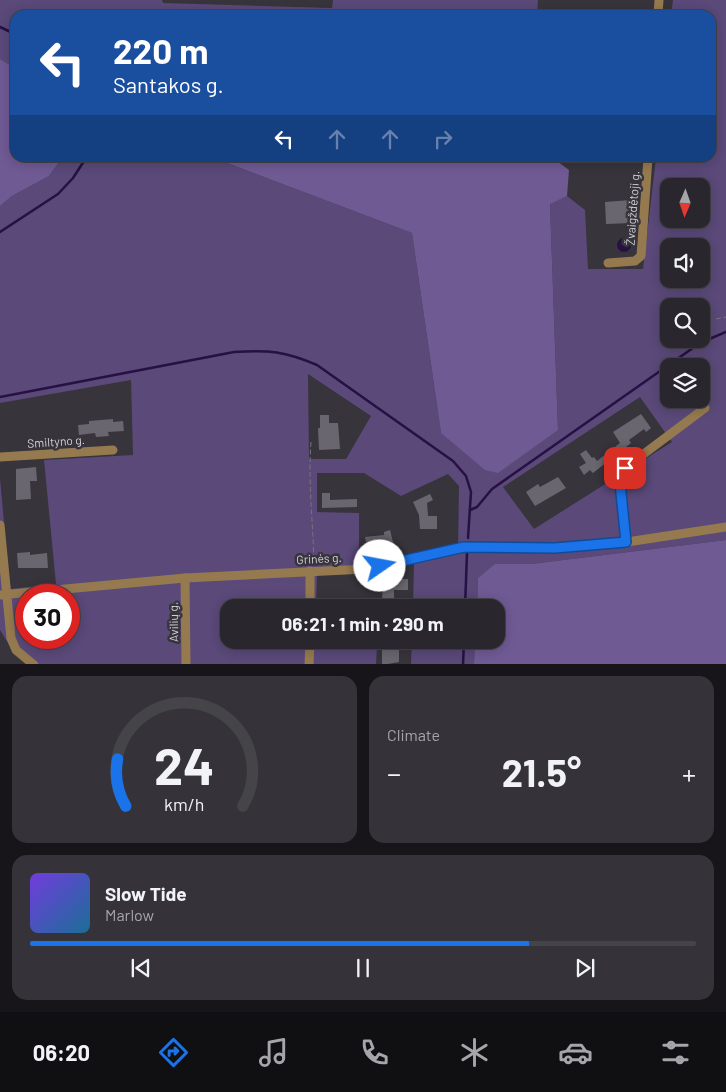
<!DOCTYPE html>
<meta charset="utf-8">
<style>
body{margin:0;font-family:Barlow,sans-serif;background:#353339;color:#f1f3f6;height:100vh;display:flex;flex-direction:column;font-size:19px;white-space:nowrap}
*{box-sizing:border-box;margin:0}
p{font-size:16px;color:#a5a5aa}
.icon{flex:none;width:28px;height:28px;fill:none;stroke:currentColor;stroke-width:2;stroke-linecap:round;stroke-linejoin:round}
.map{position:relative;height:664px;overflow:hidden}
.drawer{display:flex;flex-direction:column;gap:12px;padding:12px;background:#171519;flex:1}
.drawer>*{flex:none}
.hud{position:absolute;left:10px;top:10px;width:706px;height:152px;border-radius:15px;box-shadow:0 2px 12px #0003,0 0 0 1px #454449;background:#1a4fa0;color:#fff;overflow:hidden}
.needle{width:32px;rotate:182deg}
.fabs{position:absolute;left:660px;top:178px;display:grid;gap:10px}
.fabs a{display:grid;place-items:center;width:50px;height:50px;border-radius:10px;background:#29272d;box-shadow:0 2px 12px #0003,0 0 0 1px #454449;font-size:25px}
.speed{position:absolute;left:15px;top:584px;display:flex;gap:10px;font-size:25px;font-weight:700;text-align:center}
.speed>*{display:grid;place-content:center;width:65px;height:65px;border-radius:50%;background:#29272d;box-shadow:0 2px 12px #0003,0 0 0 1px #454449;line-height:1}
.speed .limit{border:8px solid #d22;background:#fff;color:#111}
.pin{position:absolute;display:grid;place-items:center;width:42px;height:42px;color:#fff;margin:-21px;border-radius:10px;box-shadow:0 2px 8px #0006}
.me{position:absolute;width:55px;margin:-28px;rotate:78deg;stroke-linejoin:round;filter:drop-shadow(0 0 4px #0008)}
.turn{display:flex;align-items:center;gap:18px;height:105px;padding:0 20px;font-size:22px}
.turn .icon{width:65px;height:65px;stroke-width:2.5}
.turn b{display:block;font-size:35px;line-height:42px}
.lanes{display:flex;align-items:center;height:48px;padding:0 20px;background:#0003;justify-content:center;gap:25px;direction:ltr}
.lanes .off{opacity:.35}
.big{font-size:38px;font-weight:700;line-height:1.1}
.drawer .card{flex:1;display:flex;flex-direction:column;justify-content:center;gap:8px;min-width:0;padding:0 18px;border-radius:15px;background:#353339}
.drawer .dial{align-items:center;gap:0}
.dial svg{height:130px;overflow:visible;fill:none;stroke:#454449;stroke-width:7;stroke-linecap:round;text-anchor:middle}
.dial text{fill:#f1f3f6;stroke:none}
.song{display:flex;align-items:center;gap:15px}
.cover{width:60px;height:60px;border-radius:8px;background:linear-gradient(135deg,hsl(260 70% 55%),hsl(200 70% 35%))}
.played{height:5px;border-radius:2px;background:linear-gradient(90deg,#1a73e8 75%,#454449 75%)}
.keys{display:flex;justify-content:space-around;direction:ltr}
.heat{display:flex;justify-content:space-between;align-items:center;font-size:28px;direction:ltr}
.drawer .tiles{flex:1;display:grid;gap:12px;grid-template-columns:1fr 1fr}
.card:last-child{grid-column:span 2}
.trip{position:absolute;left:220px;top:599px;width:285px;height:50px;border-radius:15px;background:#29272d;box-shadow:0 2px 12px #0003,0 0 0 1px #454449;font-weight:700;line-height:50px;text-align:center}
.tab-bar{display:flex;height:80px;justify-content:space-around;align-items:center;background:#101012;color:#a5a5aa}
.tab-bar .icon{width:35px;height:35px}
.tab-bar .selected{color:#1a73e8}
.tab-bar b{font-size:22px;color:#f1f3f6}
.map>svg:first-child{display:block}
.green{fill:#5a4979;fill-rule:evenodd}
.forest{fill:#6f5a94}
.water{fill:#271044}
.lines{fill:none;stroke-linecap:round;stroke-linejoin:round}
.stream{stroke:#271044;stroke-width:2.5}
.building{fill:#69666f}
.path{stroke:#76737a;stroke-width:1;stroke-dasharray:5 2.5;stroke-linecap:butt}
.street{stroke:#967a4f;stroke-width:9}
.route-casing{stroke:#114b97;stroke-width:12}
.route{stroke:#1a73e8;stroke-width:9}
.labels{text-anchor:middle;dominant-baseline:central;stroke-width:5;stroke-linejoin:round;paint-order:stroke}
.street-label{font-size:12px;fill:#d3d1d6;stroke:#37343c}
</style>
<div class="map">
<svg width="726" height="665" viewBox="0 0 726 665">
<rect width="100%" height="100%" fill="#37343c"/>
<g class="green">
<polygon points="0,0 162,0 163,3 332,8 333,0 538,0 537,15 15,15 15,68 0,59"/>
<path d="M 673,0 L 726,0 L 726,540 L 531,564 L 496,564 L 478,578 L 477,607 L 413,607 L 414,563 L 458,553 L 459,486 L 448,474 L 401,496 L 364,473 L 317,473 L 317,512 L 359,513 L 359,573 L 317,575 L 316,607 L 229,608 L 229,640 L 315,640 L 315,644 L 377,646 L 376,664 L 25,664 L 26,662 L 14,653 L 0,630 L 0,478 L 10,589 L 56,584 L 44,460 L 133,455 L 131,380 L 0,403 L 0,206 L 12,196 L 49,176 L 62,158 L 214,158 L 412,233 L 441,433 L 558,430 L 550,203 L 567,196 L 585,210 L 588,269 L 643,269 L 656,158 L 711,158 L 711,15 L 671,15 ZM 669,186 L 701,186 L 701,219 L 669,219 ZM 669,246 L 701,246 L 701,279 L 669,279 ZM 669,306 L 701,306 L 701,339 L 669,339 ZM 669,366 L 701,366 L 701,399 L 669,399 ZM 308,374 L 371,416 L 346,459 L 309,459 ZM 640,397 L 672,442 L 534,529 L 503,487 ZM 26,595 L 69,595 L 69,638 L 26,638 Z"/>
<polygon points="412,640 475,640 474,664 411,664"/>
</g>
<g class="forest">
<polygon points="0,59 15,68 15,158 62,158 49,176 12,196 0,206"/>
<polygon points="214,158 553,158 569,170 567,196 550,204 558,430 498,473 485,470 441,433 412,233"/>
<polygon points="726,540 726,664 474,664 475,640 496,640 496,608 477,607 478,578 495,564 531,564"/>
</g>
<circle class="water" cx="624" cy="245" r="7"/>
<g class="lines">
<g class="stream">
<polyline points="0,27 15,34"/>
<polyline points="0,232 58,194 73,178 86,158"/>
<path d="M 0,397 L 234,352 C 270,350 284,351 317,365 L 453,461 L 466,476 L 471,492 L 468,538"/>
<polyline points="470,510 477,507 492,489 700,343 726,332"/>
<polyline points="465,608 467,553"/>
<polyline points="463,665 464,640"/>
</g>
</g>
<g class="building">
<polygon points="631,200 632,223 606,224 605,202"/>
<polygon points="641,414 651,428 646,432 644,429 629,440 631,443 593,473 590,470 584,475 579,467 586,463 580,454 586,450 592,458 594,457 597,461 620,443 613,432"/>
<polygon points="320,415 329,415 329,423 338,423 340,449 319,450 318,428 320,428"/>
<polygon points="113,419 113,422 123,421 124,431 108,432 109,436 96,437 95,433 79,435 78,425 89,424 89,421"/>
<polygon points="36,467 37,481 30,481 31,499 16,500 16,469"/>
<polygon points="558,477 566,488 535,506 526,492 538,484 540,487"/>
<polygon points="322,493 330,493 330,500 357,499 357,507 322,508"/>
<polygon points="430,494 433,500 427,503 428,516 437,516 437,529 420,529 419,515 413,502"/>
<polygon points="390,530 394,546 368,553 365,537 384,535 384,532"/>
<polygon points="30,552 30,555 47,553 48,568 18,568 17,553"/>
<polygon points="383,579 408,579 408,590 394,590 394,602 382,602"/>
<polygon points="382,647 399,648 399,662 382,665"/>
</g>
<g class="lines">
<g class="path">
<polyline points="716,319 726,317"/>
<path d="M 311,442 C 308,482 313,522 314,563"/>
</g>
<g class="street">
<polyline points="658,15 659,0"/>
<polyline points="608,263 635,261 641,256 648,158"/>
<polyline points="0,457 113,450"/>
<polyline points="0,525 11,638 16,650 34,665"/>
<polyline points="627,542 620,483 625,468 705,408"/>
<polyline points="185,578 186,665"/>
<polyline points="0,595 185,578 366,569 464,547 555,549 627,542 726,527"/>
<polyline points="310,608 310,571"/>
<polyline points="309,665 310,640"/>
</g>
</g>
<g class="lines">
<defs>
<polyline id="route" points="380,566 464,547 555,548 626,542 620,483 625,468"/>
</defs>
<use href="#route" class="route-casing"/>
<use href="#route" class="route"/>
</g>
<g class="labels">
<g class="street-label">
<text transform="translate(632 208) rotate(-86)">Žvaigždėtoji g.</text>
<text transform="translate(56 441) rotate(-4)">Smiltyno g.</text>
<text transform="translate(319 558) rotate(-3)">Grinės g.</text>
<text transform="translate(173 622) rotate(-91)">Avilių g.</text>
</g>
</g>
</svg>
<div class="fabs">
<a><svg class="needle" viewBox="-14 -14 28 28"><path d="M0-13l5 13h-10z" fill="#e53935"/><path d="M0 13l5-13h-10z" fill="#a5a5aa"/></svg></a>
<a><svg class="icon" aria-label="sound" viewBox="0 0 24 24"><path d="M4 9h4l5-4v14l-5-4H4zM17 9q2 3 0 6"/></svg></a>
<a><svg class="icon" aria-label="search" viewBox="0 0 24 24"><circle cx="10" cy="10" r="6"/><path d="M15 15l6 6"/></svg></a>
<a><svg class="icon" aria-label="layers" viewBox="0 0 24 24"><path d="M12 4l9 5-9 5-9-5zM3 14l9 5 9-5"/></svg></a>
</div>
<div class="speed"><div class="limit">30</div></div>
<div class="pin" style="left:625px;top:468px;background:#d93025"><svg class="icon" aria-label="arrive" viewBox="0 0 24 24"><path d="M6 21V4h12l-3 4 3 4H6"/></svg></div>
<svg class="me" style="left:380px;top:566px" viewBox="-20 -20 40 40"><circle r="19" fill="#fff"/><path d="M0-13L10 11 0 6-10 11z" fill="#1a73e8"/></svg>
<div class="trip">06:21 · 1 min · 290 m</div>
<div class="hud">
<div class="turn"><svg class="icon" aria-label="left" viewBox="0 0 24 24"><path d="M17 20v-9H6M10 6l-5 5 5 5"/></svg><div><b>220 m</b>Santakos g.</div></div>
<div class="lanes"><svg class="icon" aria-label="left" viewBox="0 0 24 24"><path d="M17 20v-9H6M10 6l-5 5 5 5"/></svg><svg class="icon off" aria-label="ahead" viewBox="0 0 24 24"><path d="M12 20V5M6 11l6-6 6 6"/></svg><svg class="icon off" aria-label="ahead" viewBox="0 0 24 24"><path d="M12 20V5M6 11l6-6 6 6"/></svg><svg class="icon off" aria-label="right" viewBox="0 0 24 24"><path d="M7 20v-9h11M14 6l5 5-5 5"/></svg></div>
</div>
</div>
<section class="drawer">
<div class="tiles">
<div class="card dial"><svg viewBox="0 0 100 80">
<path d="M14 69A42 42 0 1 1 86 69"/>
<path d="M14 69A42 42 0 0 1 9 40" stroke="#1a73e8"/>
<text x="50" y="56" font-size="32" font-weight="700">24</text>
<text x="50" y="72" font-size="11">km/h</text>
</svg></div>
<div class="card"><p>Climate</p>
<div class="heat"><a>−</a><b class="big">21.5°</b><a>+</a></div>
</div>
<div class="card">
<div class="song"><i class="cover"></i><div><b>Slow Tide</b><p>Marlow</p></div></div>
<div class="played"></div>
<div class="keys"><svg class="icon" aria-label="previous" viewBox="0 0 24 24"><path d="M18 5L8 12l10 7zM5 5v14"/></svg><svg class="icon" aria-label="pause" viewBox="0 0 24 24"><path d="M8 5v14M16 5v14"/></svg><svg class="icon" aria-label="next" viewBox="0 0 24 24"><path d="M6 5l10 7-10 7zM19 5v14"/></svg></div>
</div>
</div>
</section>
<nav class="tab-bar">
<b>06:20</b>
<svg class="icon selected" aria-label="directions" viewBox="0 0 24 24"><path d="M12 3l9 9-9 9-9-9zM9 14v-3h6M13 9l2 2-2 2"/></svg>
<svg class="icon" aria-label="music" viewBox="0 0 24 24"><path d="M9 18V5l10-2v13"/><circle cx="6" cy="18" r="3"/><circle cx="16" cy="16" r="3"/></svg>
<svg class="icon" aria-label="phone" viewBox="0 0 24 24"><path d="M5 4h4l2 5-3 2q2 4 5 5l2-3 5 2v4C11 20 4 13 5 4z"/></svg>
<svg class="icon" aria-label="climate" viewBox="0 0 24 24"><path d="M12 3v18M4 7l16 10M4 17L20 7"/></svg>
<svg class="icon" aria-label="car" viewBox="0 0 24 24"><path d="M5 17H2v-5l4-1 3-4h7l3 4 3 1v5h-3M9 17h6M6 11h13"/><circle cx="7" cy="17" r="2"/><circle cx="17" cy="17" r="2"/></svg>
<svg class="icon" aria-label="filters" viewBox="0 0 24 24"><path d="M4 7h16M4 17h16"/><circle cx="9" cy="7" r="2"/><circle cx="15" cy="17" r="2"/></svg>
</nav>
